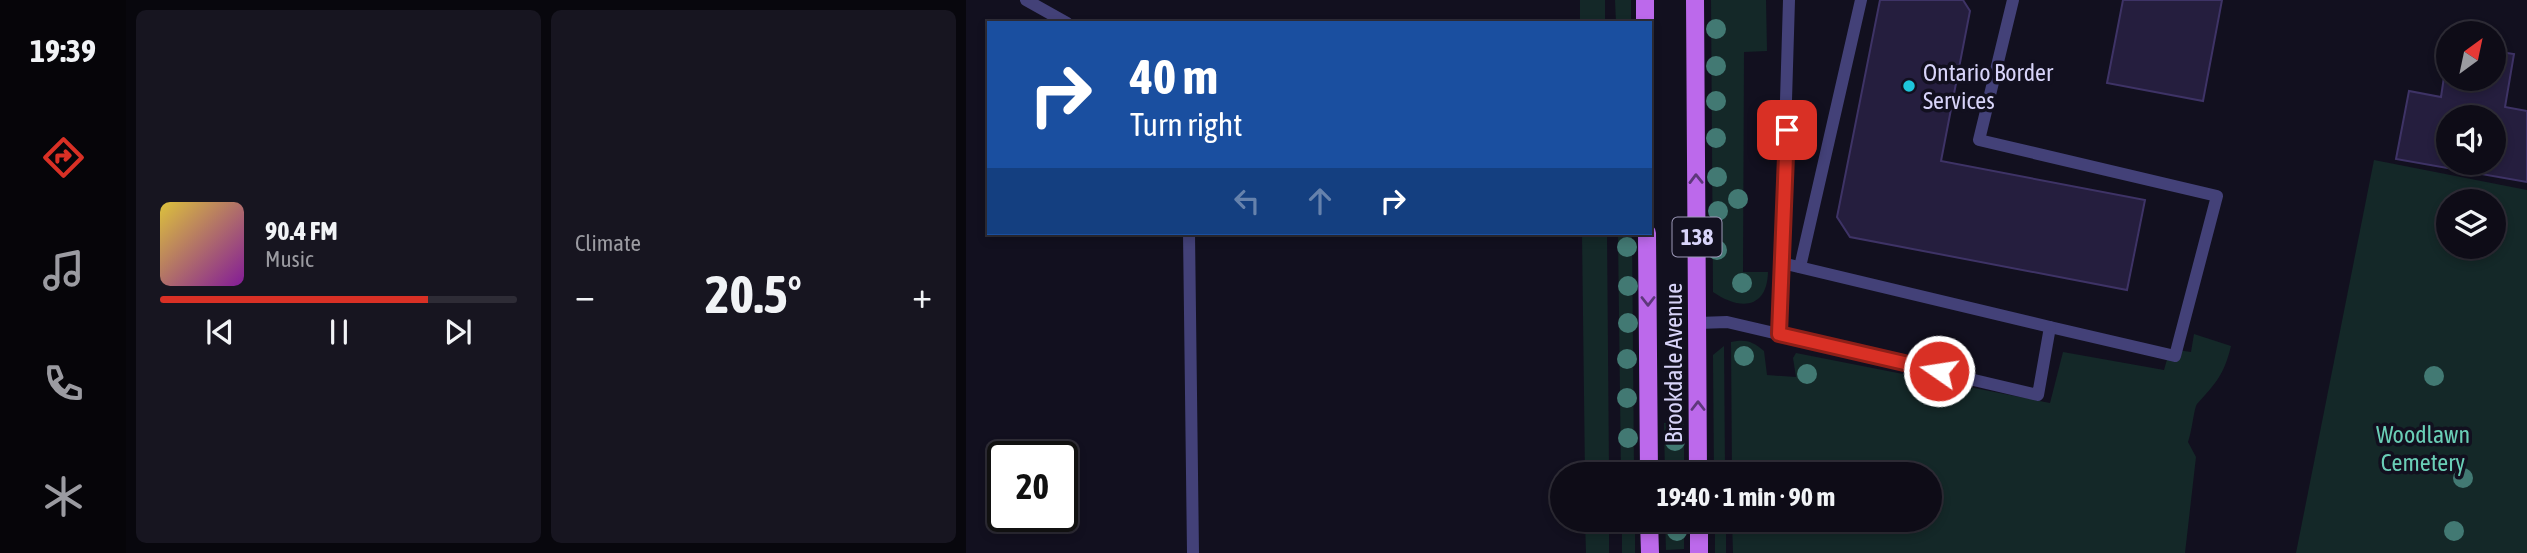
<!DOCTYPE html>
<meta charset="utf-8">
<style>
body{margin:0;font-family:"Asap Condensed",sans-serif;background:#171520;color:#f1f3f6;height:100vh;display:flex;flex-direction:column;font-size:26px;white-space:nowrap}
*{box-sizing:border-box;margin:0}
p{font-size:23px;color:#9b9ba1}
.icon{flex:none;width:38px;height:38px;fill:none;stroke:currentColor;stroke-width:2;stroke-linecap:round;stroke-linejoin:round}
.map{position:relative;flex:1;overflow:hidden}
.drawer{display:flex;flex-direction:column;gap:10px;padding:10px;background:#08070d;width:840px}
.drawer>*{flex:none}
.guide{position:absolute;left:21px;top:21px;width:665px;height:214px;border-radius:0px;box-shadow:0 4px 10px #0003,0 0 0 2px #2e2c36;background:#1a4fa0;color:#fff;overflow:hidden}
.needle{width:46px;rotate:33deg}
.buttons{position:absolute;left:1470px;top:21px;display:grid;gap:14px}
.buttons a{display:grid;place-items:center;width:70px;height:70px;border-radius:50%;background:#0e0c17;box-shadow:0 4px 10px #0003,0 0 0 2px #2e2c36;font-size:35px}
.speed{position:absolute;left:21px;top:441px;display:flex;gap:14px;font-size:35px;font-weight:700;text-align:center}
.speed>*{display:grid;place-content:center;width:91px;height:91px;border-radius:50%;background:#0e0c17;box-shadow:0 4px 10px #0003,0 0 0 2px #2e2c36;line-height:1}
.speed .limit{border:4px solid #111;border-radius:10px;background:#fff;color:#111}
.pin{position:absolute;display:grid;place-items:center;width:60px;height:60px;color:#fff;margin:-30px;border-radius:14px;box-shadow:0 4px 10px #0006}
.me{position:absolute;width:77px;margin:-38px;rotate:283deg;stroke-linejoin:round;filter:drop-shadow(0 0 5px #0008)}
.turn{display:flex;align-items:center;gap:24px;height:147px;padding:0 28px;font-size:32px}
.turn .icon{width:91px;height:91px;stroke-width:2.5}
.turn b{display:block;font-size:49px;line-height:60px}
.lanes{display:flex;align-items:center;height:66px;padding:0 28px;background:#0003;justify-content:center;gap:35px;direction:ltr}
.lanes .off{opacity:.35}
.big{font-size:52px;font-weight:700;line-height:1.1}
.drawer .tile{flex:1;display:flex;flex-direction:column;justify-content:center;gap:10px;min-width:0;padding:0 24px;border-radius:10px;background:#171520}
.song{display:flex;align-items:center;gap:21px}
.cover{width:84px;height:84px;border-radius:10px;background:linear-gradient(135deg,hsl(50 70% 55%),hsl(290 70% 35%))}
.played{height:7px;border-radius:4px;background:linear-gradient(90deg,#d93025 75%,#2e2c36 75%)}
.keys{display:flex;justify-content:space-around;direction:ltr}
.heat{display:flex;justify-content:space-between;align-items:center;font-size:38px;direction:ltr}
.drawer .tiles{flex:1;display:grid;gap:10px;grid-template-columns:repeat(2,1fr)}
.trip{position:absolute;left:584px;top:462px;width:392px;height:70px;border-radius:35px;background:#0e0c17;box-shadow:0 4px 10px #0003,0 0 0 2px #2e2c36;font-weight:700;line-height:70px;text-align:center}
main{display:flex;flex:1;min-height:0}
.tabs{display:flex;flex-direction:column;width:126px;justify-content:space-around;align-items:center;background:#060509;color:#9b9ba1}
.tabs .icon{width:49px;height:49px}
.tabs .active{color:#d93025}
.tabs b{font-size:32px;color:#f1f3f6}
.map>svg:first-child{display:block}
.green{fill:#142828;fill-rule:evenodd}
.building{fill:#251e3e;stroke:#3e3366;stroke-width:2;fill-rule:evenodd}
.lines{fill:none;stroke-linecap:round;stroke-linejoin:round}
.lane{stroke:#434178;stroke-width:12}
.primary{stroke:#bc69eb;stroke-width:18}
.tree{fill:#427973}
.oneway{stroke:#5e387b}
.route-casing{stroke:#8d1f18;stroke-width:18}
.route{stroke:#d93025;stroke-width:12}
.poi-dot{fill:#1ec6db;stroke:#12101f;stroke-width:2.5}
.labels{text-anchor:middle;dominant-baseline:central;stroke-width:7;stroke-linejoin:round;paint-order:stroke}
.shield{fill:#12101f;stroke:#9d99b8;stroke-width:2}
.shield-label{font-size:23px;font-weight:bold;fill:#d8d4f9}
.poi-label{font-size:24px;fill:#d8d4f9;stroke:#12101f;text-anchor:start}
.street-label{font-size:24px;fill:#d8d4f9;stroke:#12101f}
.park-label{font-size:24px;fill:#6acfb7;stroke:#12101f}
</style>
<main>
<nav class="tabs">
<b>19:39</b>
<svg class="icon active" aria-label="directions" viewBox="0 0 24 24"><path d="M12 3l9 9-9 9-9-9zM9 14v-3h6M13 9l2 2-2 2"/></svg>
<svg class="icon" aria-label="music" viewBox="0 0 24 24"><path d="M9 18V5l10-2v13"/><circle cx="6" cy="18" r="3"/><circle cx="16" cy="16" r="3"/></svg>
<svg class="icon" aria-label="phone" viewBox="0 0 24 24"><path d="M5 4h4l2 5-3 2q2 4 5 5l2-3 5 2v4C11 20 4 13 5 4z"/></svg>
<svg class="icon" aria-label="climate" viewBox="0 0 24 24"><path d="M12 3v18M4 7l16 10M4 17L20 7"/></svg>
</nav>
<section class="drawer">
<div class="tiles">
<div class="tile">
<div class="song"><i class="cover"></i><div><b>90.4 FM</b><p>Music</p></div></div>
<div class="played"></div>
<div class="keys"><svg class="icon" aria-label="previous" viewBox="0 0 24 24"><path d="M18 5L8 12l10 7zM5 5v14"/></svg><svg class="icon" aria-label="pause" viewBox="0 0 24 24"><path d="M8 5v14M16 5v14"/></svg><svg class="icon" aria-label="next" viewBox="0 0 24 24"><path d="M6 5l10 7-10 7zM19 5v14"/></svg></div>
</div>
<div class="tile"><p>Climate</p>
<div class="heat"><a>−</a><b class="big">20.5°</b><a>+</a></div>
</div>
</div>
</section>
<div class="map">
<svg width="1561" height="553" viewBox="0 0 1561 553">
<rect width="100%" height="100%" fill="#12101f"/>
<g class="green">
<rect x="614" y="0" width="25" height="23"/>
<polygon points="649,0 665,0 665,23 650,23"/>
<path d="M 745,0 L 800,0 L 801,51 L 778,52 L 777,272 L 802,272 C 801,310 773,310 747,292 Z"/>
<path d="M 1408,160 L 1561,190 L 1561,553 L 1330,553 ZM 1482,201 L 1528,201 L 1528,247 L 1482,247 Z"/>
<polygon points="616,233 641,233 643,474 619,474"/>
<polygon points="652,233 666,233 668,474 655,474"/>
<path d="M 1228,334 L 1265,346 C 1258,375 1250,383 1231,404 C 1228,408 1226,432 1222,442 L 1230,457 L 1219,553 L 767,553 L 766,520 L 964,520 L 964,474 L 766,474 L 765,342 C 780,339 786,341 798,351 L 801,375 L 830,377 L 827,358 L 830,353 L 1084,403 L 1097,352 L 1198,370 L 1204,349 L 1225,352 Z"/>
<polygon points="758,346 759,474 748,474 747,355"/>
<polygon points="698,423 718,423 718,474 699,474"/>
<polygon points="619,520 643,520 643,553 620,553"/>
<rect x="656" y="520" width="13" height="33"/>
<polygon points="699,520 718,520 718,549 700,550"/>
<rect x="749" y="520" width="11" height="33"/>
</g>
<g class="building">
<polygon points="914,0 997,0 1004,11 975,161 1179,200 1161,290 884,237 871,217"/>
<polygon points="1157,0 1256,0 1237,101 1141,83"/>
<path d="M 1528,51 L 1548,54 L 1539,107 L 1561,111 L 1561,182 L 1430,159 L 1443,91 L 1475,97 L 1478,77 L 1498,80 L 1528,79 ZM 1482,117 L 1528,117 L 1528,163 L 1482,163 Z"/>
</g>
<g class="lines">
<g class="lane">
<polyline points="60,0 101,23"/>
<polyline points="1047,0 1013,140 1251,196 1209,356 1084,327"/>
<polyline points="223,233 227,553"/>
<polyline points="834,267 895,0"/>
<polyline points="732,323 761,322 1072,395 1084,327 816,263"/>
<polyline points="813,334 823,0"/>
</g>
<g class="primary">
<polyline points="679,0 679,23"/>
<polyline points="729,0 732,474"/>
<polyline points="681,233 683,474"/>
<polyline points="683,520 684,553"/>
<polyline points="733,520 733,553"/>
</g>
</g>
<g class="tree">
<circle cx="750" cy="29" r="10"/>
<circle cx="750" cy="66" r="10"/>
<circle cx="750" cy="101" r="10"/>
<circle cx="750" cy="138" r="10"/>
<circle cx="751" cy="177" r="10"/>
<circle cx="772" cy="199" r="10"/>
<circle cx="752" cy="211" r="10"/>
<circle cx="661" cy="247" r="10"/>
<circle cx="751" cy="250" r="10"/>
<circle cx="776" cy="283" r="10"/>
<circle cx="662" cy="286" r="10"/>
<circle cx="662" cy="323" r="10"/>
<circle cx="778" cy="356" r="10"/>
<circle cx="661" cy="359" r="10"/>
<circle cx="841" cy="374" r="10"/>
<circle cx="1468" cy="376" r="10"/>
<circle cx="661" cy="398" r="10"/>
<circle cx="662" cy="438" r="10"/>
<circle cx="709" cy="441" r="10"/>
<circle cx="1497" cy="478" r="10"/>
<circle cx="711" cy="531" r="10"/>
<circle cx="1488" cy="531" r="10"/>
</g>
<defs><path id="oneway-chevron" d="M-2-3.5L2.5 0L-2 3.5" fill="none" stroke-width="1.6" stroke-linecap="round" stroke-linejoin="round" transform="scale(1.75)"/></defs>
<g class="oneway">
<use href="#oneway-chevron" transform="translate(730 179) rotate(-91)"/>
<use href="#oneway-chevron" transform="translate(682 301) rotate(90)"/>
<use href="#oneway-chevron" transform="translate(732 406) rotate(-90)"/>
</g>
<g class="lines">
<defs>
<polyline id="route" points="821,130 813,334 973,371"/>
</defs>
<use href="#route" class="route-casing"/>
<use href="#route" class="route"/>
</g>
<circle class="poi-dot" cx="943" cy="86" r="7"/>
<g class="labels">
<rect class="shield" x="706.5" y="217.5" width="49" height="39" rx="5"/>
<g class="shield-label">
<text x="731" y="237">138</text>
</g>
<g class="poi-label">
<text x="957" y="72">Ontario Border<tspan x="957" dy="28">Services</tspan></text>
</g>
<g class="street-label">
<text transform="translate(707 363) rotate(-90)">Brookdale Avenue</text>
</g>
<g class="park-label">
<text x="1457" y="434">Woodlawn<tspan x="1457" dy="28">Cemetery</tspan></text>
</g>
</g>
</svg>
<div class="buttons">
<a><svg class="needle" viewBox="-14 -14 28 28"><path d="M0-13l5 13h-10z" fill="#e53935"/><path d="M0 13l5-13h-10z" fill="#9b9ba1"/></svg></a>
<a><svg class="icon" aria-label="sound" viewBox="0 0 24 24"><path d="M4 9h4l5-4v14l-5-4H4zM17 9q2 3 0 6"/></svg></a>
<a><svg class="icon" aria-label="layers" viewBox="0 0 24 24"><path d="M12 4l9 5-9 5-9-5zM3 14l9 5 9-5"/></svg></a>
</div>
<div class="speed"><div class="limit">20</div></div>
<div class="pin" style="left:821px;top:130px;background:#d93025"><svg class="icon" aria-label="arrive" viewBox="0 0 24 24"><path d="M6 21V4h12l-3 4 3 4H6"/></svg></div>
<svg class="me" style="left:973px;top:371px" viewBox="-20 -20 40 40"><circle r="17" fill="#d93025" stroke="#fff" stroke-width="3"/><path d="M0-11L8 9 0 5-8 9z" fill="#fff"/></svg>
<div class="trip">19:40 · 1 min · 90 m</div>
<div class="guide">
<div class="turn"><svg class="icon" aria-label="right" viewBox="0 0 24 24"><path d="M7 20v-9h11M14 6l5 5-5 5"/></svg><div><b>40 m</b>Turn right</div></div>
<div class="lanes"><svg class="icon off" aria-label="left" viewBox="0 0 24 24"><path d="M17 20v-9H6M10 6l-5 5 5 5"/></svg><svg class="icon off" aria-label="ahead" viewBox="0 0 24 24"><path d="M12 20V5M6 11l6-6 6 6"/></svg><svg class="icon" aria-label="right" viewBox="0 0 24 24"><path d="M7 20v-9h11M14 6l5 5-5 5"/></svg></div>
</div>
</div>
</main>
